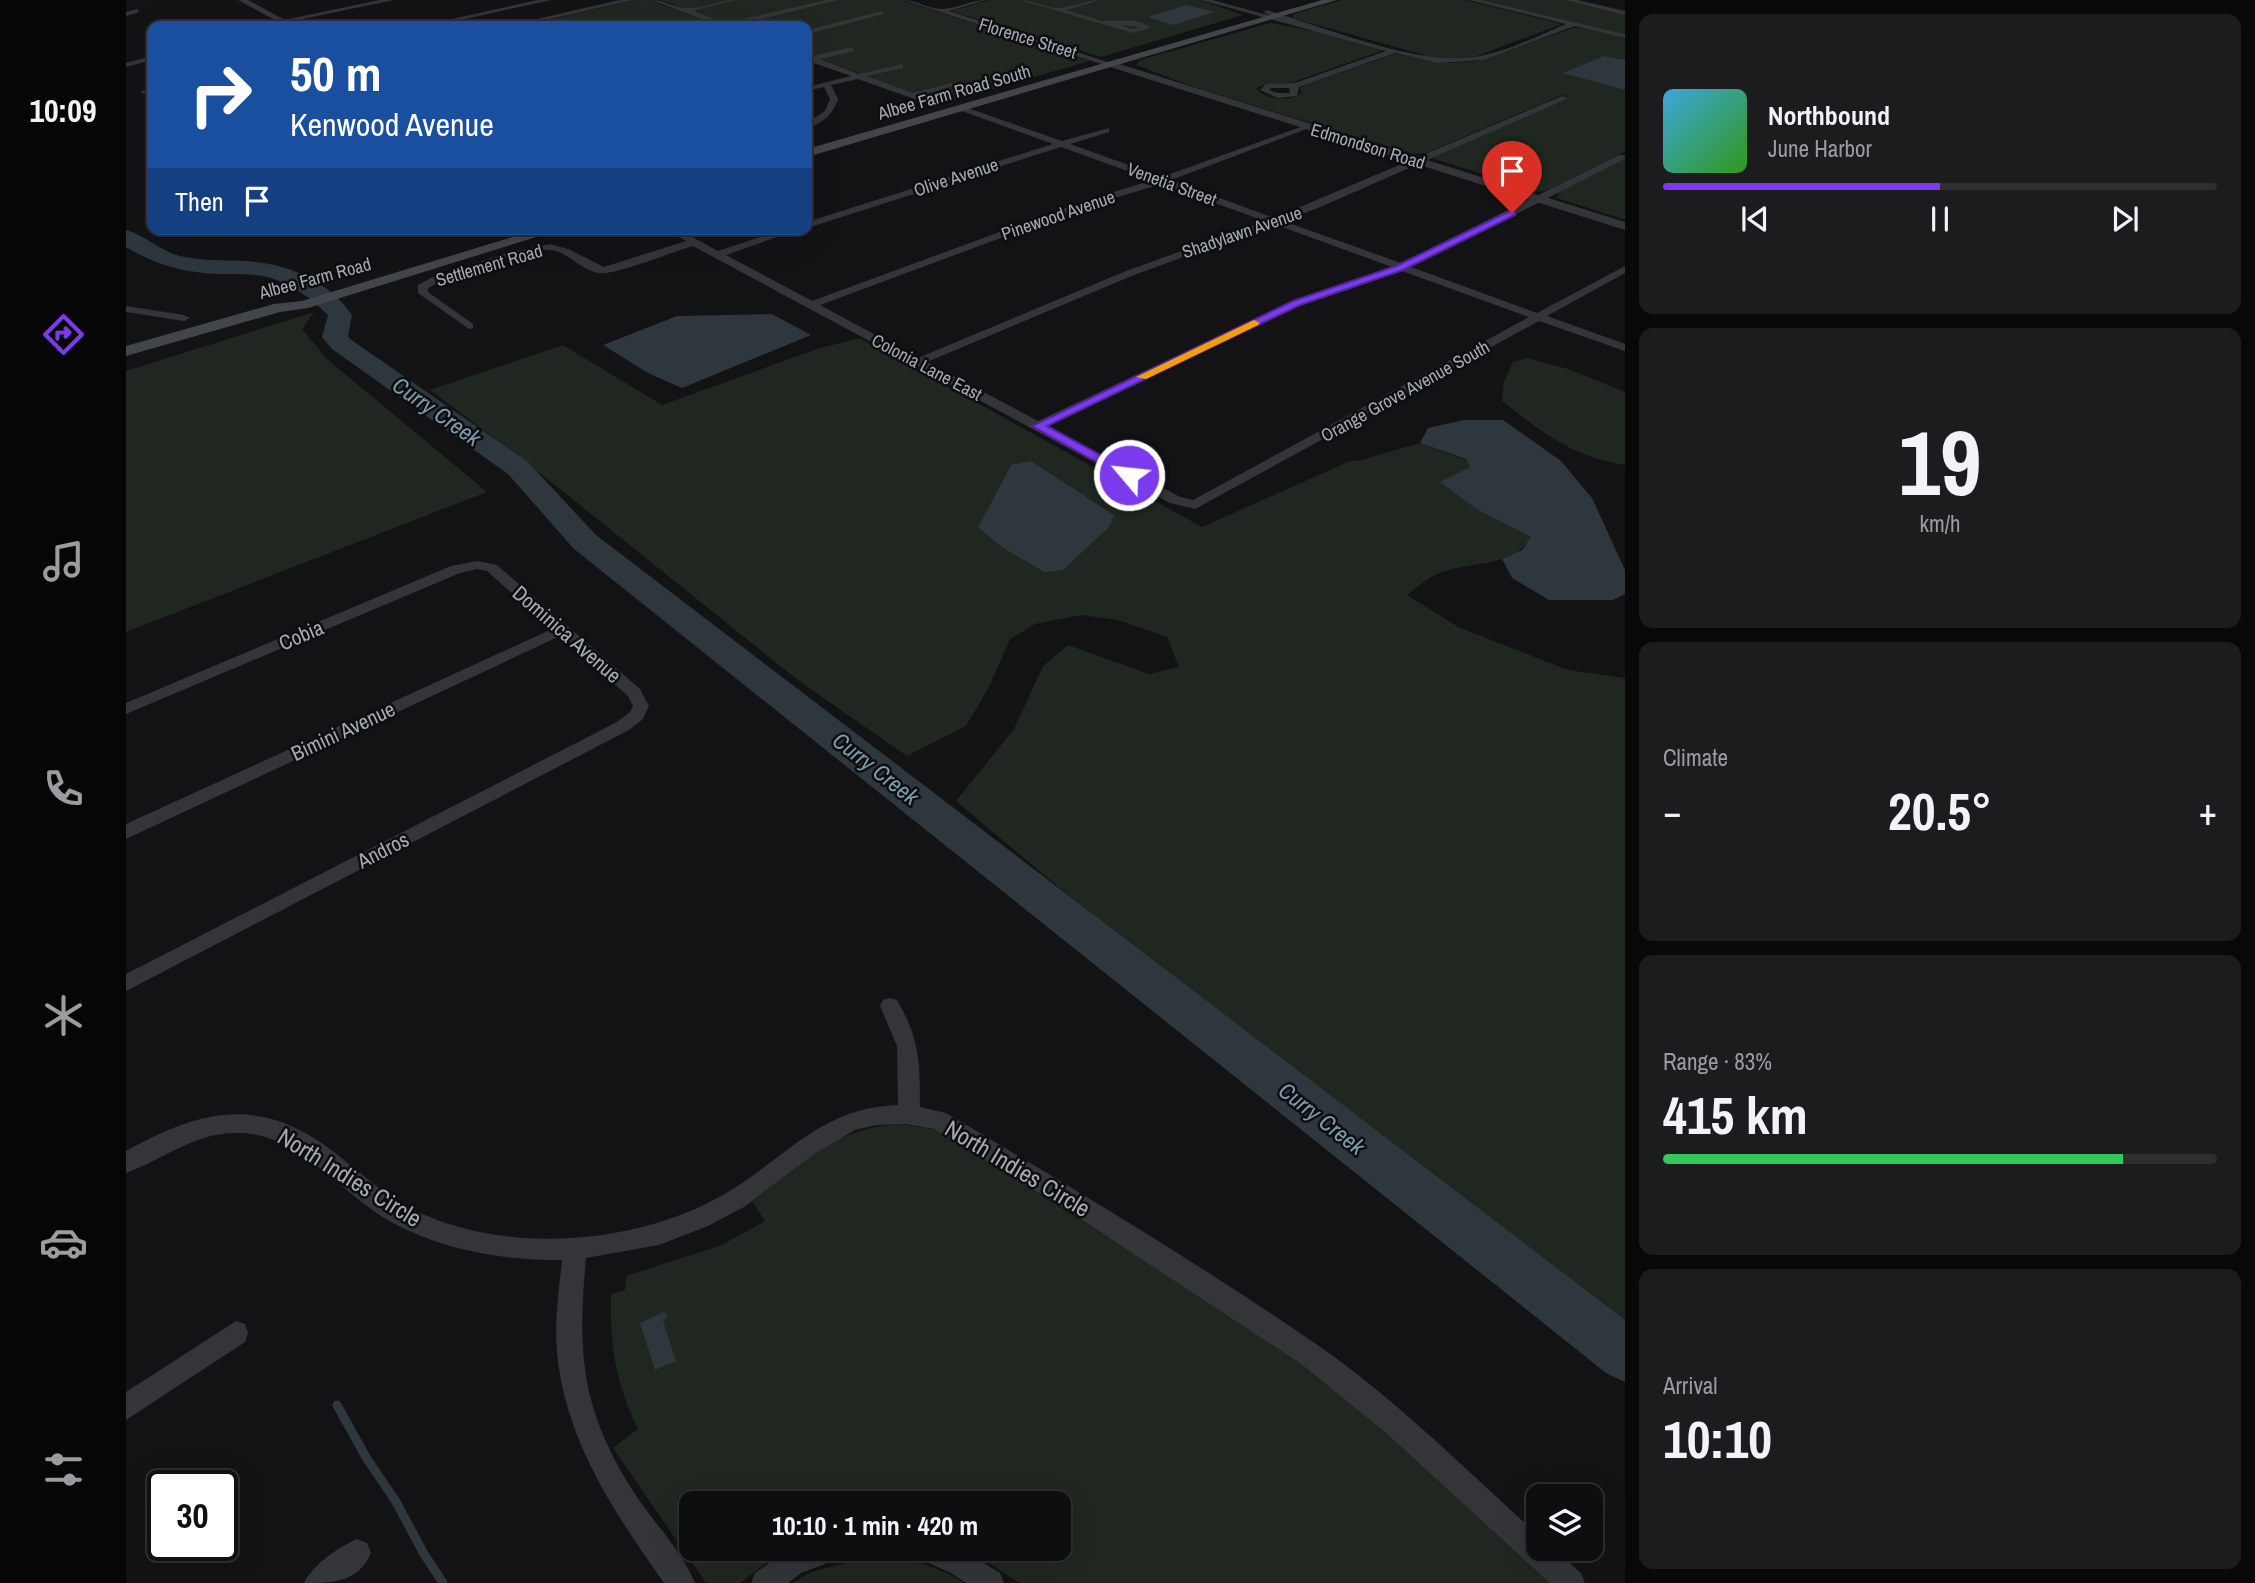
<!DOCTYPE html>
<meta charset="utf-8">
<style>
body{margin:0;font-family:"Archivo Narrow",sans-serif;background:#1c1c1e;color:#f1f3f6;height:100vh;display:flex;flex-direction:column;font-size:26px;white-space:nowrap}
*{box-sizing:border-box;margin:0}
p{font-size:23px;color:#9b9c9f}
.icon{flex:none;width:38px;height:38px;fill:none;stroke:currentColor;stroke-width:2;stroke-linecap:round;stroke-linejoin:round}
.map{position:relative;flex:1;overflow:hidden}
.drawer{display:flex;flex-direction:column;gap:14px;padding:14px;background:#080809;width:630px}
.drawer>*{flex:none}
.hud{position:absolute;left:21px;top:21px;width:665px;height:214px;border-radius:14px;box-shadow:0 7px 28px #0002,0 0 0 2px #2e2e30;background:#1a4fa0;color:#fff;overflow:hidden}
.buttons{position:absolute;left:1400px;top:1484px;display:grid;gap:14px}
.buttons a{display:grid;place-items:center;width:77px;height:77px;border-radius:14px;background:#0e0e10;box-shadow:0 7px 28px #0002,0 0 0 2px #2e2e30;font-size:35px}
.speed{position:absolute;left:21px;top:1470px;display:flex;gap:14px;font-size:35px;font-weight:700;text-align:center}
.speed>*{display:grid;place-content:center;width:91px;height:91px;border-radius:50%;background:#0e0e10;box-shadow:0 7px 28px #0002,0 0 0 2px #2e2e30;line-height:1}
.speed .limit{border:4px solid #111;border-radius:10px;background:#fff;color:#111}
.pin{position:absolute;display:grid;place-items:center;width:60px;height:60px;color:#fff;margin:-72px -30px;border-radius:50% 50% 50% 0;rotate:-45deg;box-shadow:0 0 7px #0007}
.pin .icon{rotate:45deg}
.me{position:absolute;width:77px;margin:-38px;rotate:298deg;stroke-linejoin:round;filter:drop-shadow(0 0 5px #0008)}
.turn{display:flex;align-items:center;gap:24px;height:147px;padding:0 28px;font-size:32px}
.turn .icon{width:91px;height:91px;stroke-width:2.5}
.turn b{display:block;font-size:49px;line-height:60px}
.then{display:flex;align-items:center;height:66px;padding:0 28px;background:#0003;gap:14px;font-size:26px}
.big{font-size:52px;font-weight:800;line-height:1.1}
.drawer .widget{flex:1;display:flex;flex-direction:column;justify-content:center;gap:10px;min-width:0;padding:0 24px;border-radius:14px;background:#1c1c1e}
.drawer .dial{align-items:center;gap:0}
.dial b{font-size:91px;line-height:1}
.song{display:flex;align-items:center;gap:21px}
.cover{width:84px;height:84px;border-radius:10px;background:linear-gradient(135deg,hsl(200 70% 55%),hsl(110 70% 35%))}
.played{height:7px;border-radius:4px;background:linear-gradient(90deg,#7c3aed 50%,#2e2e30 50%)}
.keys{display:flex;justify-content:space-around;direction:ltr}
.heat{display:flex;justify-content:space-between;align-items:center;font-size:38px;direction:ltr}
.charge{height:10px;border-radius:5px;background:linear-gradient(90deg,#34c759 83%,#2e2e30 0)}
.trip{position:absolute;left:553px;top:1491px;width:392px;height:70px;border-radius:14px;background:#0e0e10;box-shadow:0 7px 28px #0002,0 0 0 2px #2e2e30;font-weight:800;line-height:70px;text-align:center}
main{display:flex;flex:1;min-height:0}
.tabs{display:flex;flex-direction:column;width:126px;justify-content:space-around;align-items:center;background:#060606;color:#9b9c9f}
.tabs .icon{width:49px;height:49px}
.tabs .active{color:#7c3aed}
.tabs b{font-size:32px;color:#f1f3f6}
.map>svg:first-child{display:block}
.green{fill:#1f2720;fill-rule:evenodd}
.water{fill:#2d373d}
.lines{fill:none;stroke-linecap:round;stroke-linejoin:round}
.stream{stroke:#2d373d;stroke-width:9}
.river{fill:#2d373d;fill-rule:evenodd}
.minor{fill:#343539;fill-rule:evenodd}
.tertiary{fill:#343539;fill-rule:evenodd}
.secondary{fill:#424549;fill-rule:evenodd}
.route{fill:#7c3aed;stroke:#51269a;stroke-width:2}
.slow{fill:#f59e0b}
.labels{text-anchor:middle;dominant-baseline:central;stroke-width:5;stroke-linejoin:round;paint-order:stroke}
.far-street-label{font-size:18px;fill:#a5abb4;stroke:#0e0e10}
.street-label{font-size:21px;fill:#a5abb4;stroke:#0e0e10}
.water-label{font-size:23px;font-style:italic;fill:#7d9cae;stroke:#0e0e10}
.near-street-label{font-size:24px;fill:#a5abb4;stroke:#0e0e10}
</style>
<main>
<nav class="tabs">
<b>10:09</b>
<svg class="icon active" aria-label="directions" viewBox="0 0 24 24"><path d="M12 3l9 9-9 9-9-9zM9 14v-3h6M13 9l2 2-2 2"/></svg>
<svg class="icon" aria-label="music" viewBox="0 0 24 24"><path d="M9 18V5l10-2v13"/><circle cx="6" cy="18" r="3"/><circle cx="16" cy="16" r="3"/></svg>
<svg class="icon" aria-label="phone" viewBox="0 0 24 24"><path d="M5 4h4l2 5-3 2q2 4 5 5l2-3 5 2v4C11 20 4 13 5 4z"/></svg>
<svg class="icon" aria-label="climate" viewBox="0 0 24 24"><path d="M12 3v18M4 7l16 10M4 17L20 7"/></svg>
<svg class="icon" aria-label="car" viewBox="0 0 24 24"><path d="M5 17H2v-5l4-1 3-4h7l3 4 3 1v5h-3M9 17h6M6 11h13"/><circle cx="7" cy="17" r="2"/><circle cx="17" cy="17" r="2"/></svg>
<svg class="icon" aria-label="filters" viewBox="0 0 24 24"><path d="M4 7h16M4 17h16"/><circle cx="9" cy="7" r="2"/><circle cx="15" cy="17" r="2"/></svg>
</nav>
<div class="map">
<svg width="1499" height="1583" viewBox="0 0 1499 1583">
<rect width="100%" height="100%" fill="#131315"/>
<g class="green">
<polygon points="508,0 524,0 595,26 491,26 421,20"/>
<polygon points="535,0 775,0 964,61 822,102 811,102 681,54 681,26 606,26"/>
<polygon points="863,0 1074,0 1117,15 975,57 825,11"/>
<polygon points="1215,0 1339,0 1436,24 1348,57 1327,59 1302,56 1166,18 1168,14"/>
<polygon points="1354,0 1437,0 1499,14 1499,34"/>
<path d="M 1144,23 L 1208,35 L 1258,50 L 1168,82 L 1137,85 L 1130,89 C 1141,100 1164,102 1176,93 L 1174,88 L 1179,85 L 1268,54 L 1323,63 L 1352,61 L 1450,27 L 1499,37 L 1499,152 L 1424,189 L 1413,192 L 1306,158 L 1442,97 L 1436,95 L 1300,153 L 1286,154 L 1068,87 L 1010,65 L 1014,60 Z"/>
<polygon points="1499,158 1499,220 1431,198 1433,192"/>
<polygon points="188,312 176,329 201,359 361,492 0,632 0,371"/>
<path d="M 733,338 L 1076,527 L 1224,461 L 1232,461 L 1294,443 L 1340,460 L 1344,467 L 1315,482 L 1350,509 L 1406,537 C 1383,570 1341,560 1309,575 C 1299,580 1289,589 1281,595 L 1332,627 L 1442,670 L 1499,678 L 1499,1325 C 1271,1157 1046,984 830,801 L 888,729 L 917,666 L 942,645 L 1023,674 L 1053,667 L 1041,637 L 992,620 L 955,615 L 909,624 L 884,639 L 863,687 L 840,726 L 781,756 L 673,681 L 404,465 L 304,390 L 437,345 L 536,405 L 691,349 ZM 885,465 L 952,492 L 988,515 L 852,527 Z"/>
<path d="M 1401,358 L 1442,369 L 1499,392 L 1499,465 C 1447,457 1417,433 1376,401 L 1378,381 L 1387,362 Z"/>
<path d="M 774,1124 L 812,1130 L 1152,1345 L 1245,1419 L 1425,1583 L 893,1583 L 842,1549 L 933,1549 L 933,1503 L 565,1503 L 565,1549 L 659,1549 L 614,1583 L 580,1583 L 487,1448 L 512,1429 C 489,1381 484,1347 485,1294 L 499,1290 L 500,1276 L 596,1245 L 639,1221 L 626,1201 C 680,1162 704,1129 774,1124 Z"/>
<path d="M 744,1557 C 779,1557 808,1564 838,1583 L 666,1583 L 685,1572 Z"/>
</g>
<g class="water">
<polygon points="1060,5 1089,12 1047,25 1022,17"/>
<polygon points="1478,56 1499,60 1499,90 1437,73"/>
<polygon points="646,314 685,335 556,388 522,373 477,345 551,316"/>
<polygon points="1338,420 1377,420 1435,461 1466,498 1499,570 1499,594 1487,600 1423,600 1386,578 1376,559 1396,550 1405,537 1350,509 1314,482 1344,467 1340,459 1294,443 1302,428"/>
<polygon points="905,461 988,515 983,527 937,570 918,572 876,547 852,527 885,465"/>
<polygon points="538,1312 542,1315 537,1321 550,1361 529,1370 514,1323"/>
</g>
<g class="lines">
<polyline class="stream" points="211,1405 241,1459 269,1500 298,1554 317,1583"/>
<path class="river" d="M 0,230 C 19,235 34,251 54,256 C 75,261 97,260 119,261 C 160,263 202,280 226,315 L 222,336 L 224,339 L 402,462 L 470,535 L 1499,1320 L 1499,1382 L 1480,1373 L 448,549 L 382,474 L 206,349 L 196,337 L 202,315 C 187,300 168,285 148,279 C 131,273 111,274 93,274 C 59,273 29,265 0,247 Z"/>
<g class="minor">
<polygon points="254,0 268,0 157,23 153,21"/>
<polygon points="412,0 425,0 307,26 294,26"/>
<polygon points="494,0 507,0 393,26 380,26"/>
<path d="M 526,0 C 538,0 547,7 559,8 C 574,10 593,0 609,0 L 567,11 L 600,23 L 700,0 L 712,0 L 606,26 L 594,26 Z"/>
<path d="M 777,0 C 790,0 802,9 816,9 C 830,9 845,0 860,0 L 823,11 L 988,64 L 981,66 Z"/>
<path d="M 894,0 C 907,0 921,9 934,8 C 948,7 960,0 974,0 L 940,10 L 976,21 L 1011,21 L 1026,27 L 1007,33 ZM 993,25 L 1015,27 L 1007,29 Z"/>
<path d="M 1075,0 L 1086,0 L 1152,18 L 1138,13 L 1140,10 C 1200,27 1290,66 1349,57 C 1381,52 1411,36 1440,24 L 1343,0 L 1355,0 L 1499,34 L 1499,38 L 1449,26 L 1357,60 L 1313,63 L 1269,53 L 1173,87 L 1171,96 L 1152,98 L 1134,90 L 1140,84 L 1169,83 L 1260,51 ZM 1145,88 L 1163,88 L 1164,93 L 1152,93 L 1143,90 Z"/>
<polygon points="1439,0 1451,0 1499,11 1499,15"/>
<polygon points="11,9 13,12 0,16 0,12"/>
<polygon points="756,11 758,14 681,34 681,30"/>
<polygon points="431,21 480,24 484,26 428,25"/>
<path d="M 726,47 L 729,51 L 694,59 L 733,74 L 777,64 L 777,68 L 741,76 L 787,93 L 826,83 L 830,85 L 795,96 L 814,103 L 811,107 L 732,79 L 705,85 L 712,99 C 707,115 696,123 681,129 L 681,123 L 699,111 L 704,99 L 698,87 L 681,91 L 681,87 L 725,76 L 682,61 L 681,55 L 686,56 Z"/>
<polygon points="26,56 26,60 0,67 0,63"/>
<polygon points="26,90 26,94 15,93 16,91"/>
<path d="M 1436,96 L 1443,98 L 1192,208 L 1157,221 L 1275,263 L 1493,155 L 1499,155 L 1499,159 L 1285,267 L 1411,313 L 1499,266 L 1499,273 L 1421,316 L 1499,344 L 1499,351 L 1413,321 L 1069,509 L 1044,503 L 567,246 C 542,253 504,270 479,273 C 458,275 445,253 425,250 C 401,247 324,276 302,288 L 302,292 L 347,324 L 347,328 L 343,329 L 292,293 L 292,285 L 305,278 L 380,253 L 424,244 L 442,249 L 478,267 L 560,241 L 539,229 L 552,229 L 592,251 L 658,229 L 674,229 L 600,255 L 686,301 L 955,202 L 1027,180 L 935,147 L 681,228 L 681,222 L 927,144 L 833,110 L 836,106 L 936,141 L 983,128 L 983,132 L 944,144 L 1036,177 L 1183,124 L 1183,128 L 1045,180 L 1148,218 ZM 1036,184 L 1139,221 L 1000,271 L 792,358 L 694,305 L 961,206 ZM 1148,224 L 1266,267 L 1167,301 L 912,421 L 801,362 L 1008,275 ZM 1276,271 L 1403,317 L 1067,500 L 1054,497 L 921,426 L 1175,305 Z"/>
<polygon points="0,306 58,315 64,318 58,321 0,312"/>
<polygon points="351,561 371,565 514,689 523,706 517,719 503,730 0,991 0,974 491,722 504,712 507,706 502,696 434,636 0,839 0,824 426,629 361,571 351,569 334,573 0,714 0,703 325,566"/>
<path d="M 764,998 L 771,1000 C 794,1039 794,1064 794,1107 L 820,1113 C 945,1187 1071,1262 1190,1344 C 1269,1398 1341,1471 1412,1535 L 1412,1549 L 1428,1549 L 1455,1573 L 1459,1583 L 1424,1583 L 1259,1432 L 1174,1363 L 942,1211 L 808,1129 L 779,1124 L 750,1125 L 729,1130 L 688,1154 L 618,1207 L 582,1226 L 533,1245 L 460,1258 C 451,1355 455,1410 509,1494 C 528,1523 556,1551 569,1583 L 538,1583 C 488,1512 439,1440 431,1352 C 428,1321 433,1290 436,1260 C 376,1260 320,1251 267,1223 C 215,1195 172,1130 108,1133 C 66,1134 38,1159 0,1173 L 0,1151 C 64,1116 121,1096 188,1138 C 221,1159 247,1188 282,1207 C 318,1226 358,1235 399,1238 C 468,1242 542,1228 602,1192 C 661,1156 697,1107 772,1105 L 771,1046 L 754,1006 L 757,1000 Z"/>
<polygon points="110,1321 119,1324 122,1333 119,1342 0,1420 0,1392"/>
<path d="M 231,1539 L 241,1543 L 245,1553 C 232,1583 206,1583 178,1583 C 186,1565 213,1547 231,1539 Z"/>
<polygon points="664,1549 716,1549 712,1559 675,1573 662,1583 625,1583 629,1573"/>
<polygon points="790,1549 835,1549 874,1573 878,1583 840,1583 825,1573 794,1559"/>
</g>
<g class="tertiary">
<polygon points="112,0 122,0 170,26 160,26"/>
<polygon points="984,61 1499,222 1499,230 981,66 979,64"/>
</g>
<g class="secondary">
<polygon points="1196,0 1211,0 681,157 681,149"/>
<polygon points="413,229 436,229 182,308 154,312 0,356 0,346 148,304 176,301"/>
</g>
</g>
<polygon class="route" points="1386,210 1390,213 1389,215 1277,270 1174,305 921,426 1008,473 1008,478 999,478 906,426 1167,301 1270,266"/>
<polygon class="slow" points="1128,320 1134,323 1132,325 1020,379 1010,377"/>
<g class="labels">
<g class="far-street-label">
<text transform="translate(902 38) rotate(17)">Florence Street</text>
<text transform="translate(828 92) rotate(-16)">Albee Farm Road South</text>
<text transform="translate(1242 146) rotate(17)">Edmondson Road</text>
<text transform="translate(830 177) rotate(-18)">Olive Avenue</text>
<text transform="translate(1046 184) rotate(20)">Venetia Street</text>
<text transform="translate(932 215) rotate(-19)">Pinewood Avenue</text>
<text transform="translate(1116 232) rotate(-19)">Shadylawn Avenue</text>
<text transform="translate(363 265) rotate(-16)">Settlement Road</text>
<text transform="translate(189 278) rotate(-15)">Albee Farm Road</text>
<text transform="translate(801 367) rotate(28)">Colonia Lane East</text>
<text transform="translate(1279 391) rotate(-29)">Orange Grove Avenue South</text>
</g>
<g class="street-label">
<text transform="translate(441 634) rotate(41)">Dominica Avenue</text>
<text transform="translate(175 635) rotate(-23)">Cobia</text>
<text transform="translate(217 731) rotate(-25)">Bimini Avenue</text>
<text transform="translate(257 850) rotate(-27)">Andros</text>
</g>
<g class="water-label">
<text transform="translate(311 411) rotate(35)">Curry Creek</text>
<text transform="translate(750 768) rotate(38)">Curry Creek</text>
<text transform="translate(1196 1118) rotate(38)">Curry Creek</text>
</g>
<g class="near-street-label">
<text transform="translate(892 1168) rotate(31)">North Indies Circle</text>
<text transform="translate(224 1177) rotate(32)">North Indies Circle</text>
</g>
</g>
</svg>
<div class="buttons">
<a><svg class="icon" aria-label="layers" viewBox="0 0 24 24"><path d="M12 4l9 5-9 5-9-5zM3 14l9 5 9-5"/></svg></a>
</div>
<div class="speed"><div class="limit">30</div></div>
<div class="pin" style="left:1386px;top:213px;background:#d93025"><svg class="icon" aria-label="arrive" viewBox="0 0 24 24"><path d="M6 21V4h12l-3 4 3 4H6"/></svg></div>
<svg class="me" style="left:1003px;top:475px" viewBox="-20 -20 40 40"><circle r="17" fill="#7c3aed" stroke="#fff" stroke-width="3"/><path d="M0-11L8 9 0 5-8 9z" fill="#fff"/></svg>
<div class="trip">10:10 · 1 min · 420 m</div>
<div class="hud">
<div class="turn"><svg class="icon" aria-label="right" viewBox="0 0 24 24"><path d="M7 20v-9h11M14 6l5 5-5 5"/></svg><div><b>50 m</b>Kenwood Avenue</div></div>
<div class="then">Then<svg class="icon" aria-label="arrive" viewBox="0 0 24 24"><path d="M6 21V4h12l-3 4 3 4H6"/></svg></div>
</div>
</div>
<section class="drawer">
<div class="widget">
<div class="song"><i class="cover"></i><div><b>Northbound</b><p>June Harbor</p></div></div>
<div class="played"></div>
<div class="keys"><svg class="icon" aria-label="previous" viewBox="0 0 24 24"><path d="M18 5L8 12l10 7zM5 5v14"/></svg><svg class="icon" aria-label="pause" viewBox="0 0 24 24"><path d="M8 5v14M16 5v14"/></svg><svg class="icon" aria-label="next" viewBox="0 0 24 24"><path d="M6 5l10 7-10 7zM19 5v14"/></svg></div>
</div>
<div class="widget dial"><b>19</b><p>km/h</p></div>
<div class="widget"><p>Climate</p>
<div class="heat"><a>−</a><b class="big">20.5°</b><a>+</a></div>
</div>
<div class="widget"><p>Range · 83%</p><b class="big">415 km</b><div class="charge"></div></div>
<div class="widget"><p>Arrival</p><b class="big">10:10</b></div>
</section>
</main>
